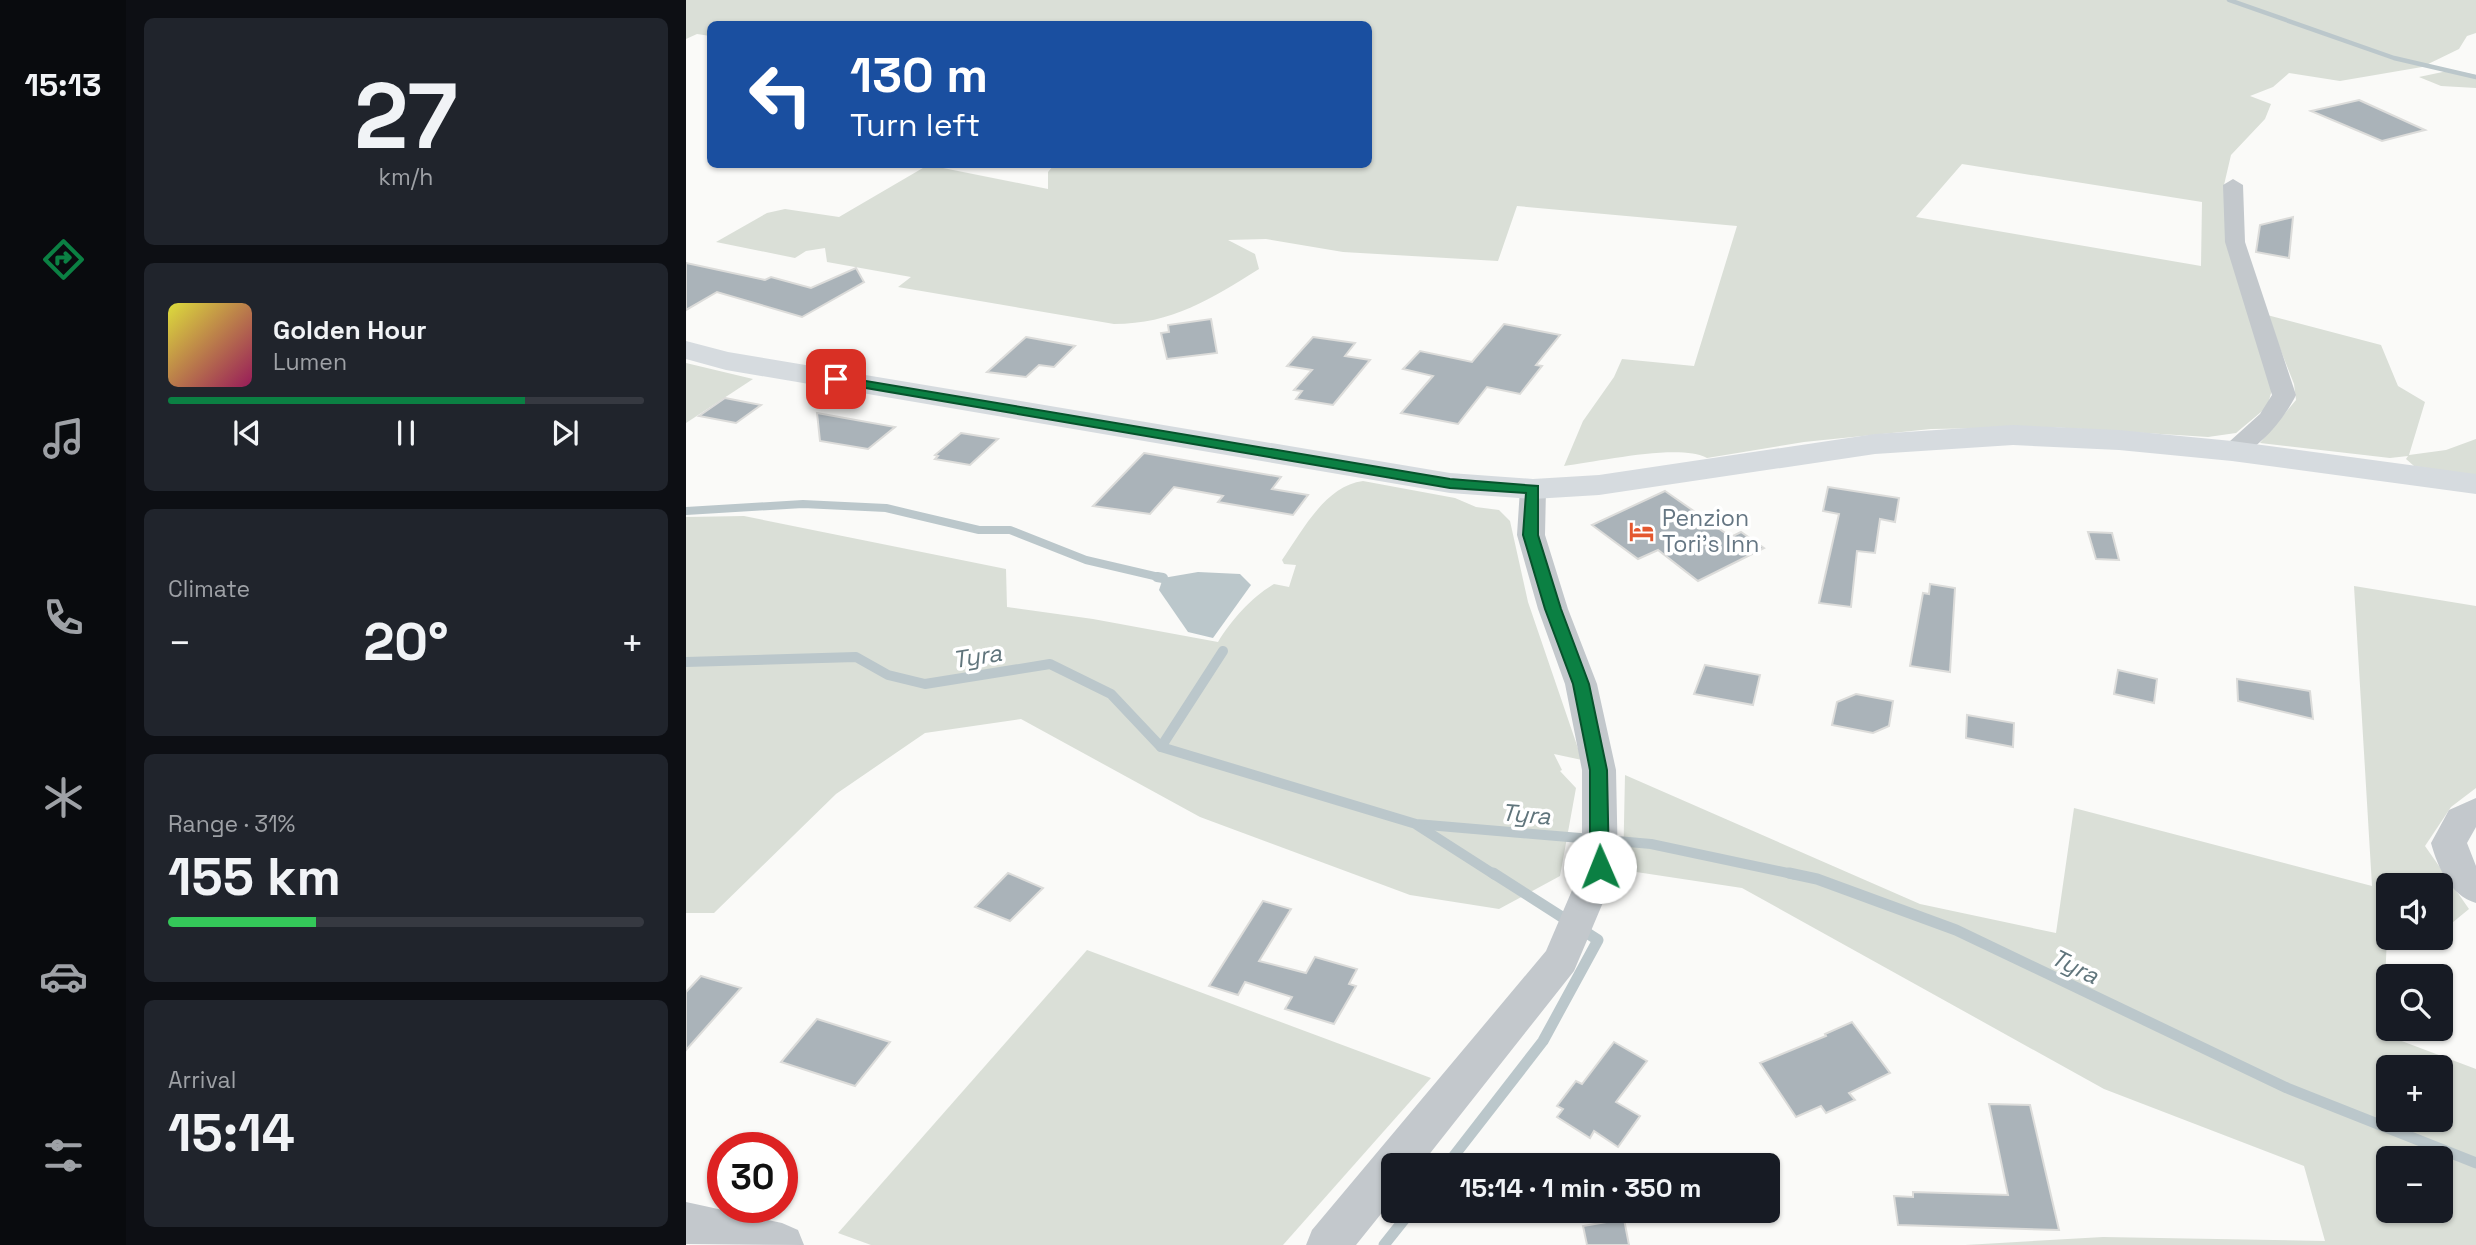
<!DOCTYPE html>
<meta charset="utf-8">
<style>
body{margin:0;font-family:"Space Grotesk",sans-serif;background:#20242c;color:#f1f3f6;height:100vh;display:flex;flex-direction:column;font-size:26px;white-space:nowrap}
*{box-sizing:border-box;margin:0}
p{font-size:23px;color:#9ea1a6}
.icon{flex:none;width:38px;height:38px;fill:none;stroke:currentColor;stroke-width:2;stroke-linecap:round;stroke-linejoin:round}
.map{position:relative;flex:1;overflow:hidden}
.sheet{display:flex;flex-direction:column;gap:18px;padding:18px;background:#0d0f14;width:560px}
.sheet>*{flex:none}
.top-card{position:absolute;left:21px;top:21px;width:665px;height:147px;border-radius:10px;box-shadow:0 2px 5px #0004;background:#1a4fa0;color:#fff;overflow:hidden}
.controls{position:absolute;left:1690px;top:873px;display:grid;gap:14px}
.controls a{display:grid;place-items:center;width:77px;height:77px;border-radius:10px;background:#171b24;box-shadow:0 2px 5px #0004;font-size:35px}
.speed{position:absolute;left:21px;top:1132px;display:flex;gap:14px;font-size:35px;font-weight:700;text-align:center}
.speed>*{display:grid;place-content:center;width:91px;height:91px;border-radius:50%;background:#171b24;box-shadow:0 2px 5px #0004;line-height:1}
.speed .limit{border:10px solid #d22;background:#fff;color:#111}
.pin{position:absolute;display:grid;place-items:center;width:60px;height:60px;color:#fff;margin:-30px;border-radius:14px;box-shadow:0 4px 10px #0006}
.me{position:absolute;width:77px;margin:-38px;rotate:359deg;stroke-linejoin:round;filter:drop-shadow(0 0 5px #0008)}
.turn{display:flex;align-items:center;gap:24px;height:147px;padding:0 28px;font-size:32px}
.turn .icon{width:91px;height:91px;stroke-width:2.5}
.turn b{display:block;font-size:49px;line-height:60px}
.big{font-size:52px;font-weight:700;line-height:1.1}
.sheet .widget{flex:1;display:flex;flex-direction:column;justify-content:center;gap:10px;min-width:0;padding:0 24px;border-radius:10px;background:#20242c}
.sheet .dial{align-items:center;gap:0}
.dial b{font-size:91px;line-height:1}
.song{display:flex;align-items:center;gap:21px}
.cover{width:84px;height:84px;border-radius:10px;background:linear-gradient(135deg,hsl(60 70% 55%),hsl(330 70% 35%))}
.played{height:7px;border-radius:4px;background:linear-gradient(90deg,#0b8043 75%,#363941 75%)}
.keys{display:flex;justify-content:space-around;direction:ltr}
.heat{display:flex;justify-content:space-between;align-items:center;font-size:38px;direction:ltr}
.charge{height:10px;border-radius:5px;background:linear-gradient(90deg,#34c759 31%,#363941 0)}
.trip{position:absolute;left:695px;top:1153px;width:399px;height:70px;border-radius:10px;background:#171b24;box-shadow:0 2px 5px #0004;font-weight:700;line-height:70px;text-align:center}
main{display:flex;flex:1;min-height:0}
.menu{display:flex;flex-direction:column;width:126px;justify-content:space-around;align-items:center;background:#090b0e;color:#9ea1a6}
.menu .icon{width:49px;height:49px}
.menu .active{color:#0b8043}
.menu b{font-size:32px;color:#f1f3f6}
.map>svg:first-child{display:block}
.green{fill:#dadfd7;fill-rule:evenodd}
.water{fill:#bbc7cb}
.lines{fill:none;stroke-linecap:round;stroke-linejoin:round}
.stream-far3{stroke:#bbc7cb;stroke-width:4.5}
.stream-far2{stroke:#bbc7cb;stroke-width:8}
.stream-far1{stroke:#bbc7cb;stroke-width:10}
.stream{stroke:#bbc7cb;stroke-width:11}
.building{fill:#aab3b9;stroke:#dcdcda;stroke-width:2}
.street{fill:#c3c8cc;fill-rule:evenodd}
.secondary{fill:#d6dbdf;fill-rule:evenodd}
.route{fill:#0b8043;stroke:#07532c;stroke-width:2}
.labels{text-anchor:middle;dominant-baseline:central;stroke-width:7;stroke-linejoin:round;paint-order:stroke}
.poi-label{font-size:23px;fill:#657683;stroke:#fff;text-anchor:start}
.water-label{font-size:24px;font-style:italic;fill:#60757c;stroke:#fff}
</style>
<main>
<nav class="menu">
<b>15:13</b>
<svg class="icon active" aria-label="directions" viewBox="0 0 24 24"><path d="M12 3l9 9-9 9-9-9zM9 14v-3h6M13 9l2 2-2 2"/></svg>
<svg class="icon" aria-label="music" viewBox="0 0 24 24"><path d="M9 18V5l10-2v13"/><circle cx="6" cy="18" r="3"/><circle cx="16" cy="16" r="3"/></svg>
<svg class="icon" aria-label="phone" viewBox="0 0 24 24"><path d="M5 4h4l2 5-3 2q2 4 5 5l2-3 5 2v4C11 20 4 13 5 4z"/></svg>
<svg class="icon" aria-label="climate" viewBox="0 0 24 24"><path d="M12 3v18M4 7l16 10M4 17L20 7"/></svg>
<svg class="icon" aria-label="car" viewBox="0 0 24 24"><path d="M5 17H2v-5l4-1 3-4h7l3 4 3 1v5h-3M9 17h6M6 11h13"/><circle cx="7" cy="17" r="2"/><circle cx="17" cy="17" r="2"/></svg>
<svg class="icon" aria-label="filters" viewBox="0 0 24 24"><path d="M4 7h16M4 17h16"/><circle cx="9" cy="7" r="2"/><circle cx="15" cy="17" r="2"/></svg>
</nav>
<section class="sheet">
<div class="widget dial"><b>27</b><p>km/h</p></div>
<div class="widget">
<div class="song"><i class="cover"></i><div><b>Golden Hour</b><p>Lumen</p></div></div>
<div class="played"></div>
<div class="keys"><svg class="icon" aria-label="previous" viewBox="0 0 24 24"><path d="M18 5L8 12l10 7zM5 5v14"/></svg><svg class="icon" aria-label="pause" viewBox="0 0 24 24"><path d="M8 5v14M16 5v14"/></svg><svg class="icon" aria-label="next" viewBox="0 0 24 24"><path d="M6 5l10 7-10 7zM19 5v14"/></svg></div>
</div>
<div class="widget"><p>Climate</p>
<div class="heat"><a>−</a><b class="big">20°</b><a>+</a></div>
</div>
<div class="widget"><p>Range · 31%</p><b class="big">155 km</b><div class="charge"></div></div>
<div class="widget"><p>Arrival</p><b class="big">15:14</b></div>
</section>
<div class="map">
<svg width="1790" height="1245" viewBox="0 0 1790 1245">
<rect width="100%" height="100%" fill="#fafaf8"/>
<g class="green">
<path d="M 0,0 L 1790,0 L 1790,33 L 1781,36 L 1773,49 L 1736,67 L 1654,81 L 1603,73 L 1587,87 L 1564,96 L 1585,104 L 1579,119 L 1545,155 L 1538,185 L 1586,390 L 1581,407 L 1550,433 L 1522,437 L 1365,427 L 1245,429 L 1118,442 L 1021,458 C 993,443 912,462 878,466 L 897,421 L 928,377 L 936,359 L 1008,366 L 1051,226 L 831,206 L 812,261 L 657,252 L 580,239 L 542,240 L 569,254 L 573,269 C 525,299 486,324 428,324 L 212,287 L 225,277 L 141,262 L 139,248 L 120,251 L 109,258 L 30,242 L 81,213 L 99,209 L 153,217 L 242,165 L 362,189 L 362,172 L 368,165 L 682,164 L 682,24 L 24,24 L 24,36 L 11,34 L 0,39 ZM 1276,164 L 1516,202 L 1515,266 L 1230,217 Z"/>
<polygon points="1766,70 1790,75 1790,88 1755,86 1733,77"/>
<polygon points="1581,315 1695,345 1712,386 1739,402 1723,455 1760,450 1790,439 1790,476 1728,466 1720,459 1722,456 1704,458 1574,443 1610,400 1608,384"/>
<polygon points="0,363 67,379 0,423"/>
<path d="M 677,481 L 769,498 L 790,507 L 813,510 L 824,521 L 842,602 L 896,760 L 868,754 L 876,770 L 874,771 L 890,788 L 874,876 L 813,909 L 724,895 L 514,817 L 335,719 L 239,733 L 150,794 L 28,913 L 0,913 L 0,517 L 58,516 L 320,569 L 321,607 L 407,619 L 532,642 C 545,620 567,596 588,584 L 603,587 L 610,565 L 598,564 L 596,560 C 617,530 639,486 677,481 Z"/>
<path d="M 1668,586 L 1790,606 L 1790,788 L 1765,807 L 1739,846 L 1783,909 L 1755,932 L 1755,886 L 1703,886 L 1697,1034 L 1790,1069 L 1790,1245 L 1279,1245 L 1417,1237 L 1639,1241 L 1618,1166 L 1418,1089 L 1056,888 L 937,870 L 939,775 L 1234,904 L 1370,933 L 1388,808 L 1686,886 ZM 1703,1068 L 1755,1068 L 1755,1120 L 1703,1120 ZM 1703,1158 L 1755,1158 L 1755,1211 L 1703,1211 Z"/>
<polygon points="401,950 745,1078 597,1245 185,1245 152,1233"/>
</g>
<polygon class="water" points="512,572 554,574 565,585 527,638 502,632 473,590 477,578"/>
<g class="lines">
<polyline class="stream-far3" points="1543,0 1708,58 1790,77"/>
<polyline class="stream-far2" points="0,511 117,504 200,508 293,530 324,530 400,560 477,578"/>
<g class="stream-far1">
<polyline points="471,577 477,578"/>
<polyline points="0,662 170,657 202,675 239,684 364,664 425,694 475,747 730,824 906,839"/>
<polyline points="475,747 537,651"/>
<polyline points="731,825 809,875"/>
<polyline points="920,840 965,844 1111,875"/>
</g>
<g class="stream">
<polyline points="1103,873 1131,879 1270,930 1601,1088 1790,1163"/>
<polyline points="760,1166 857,1041 912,940 807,873"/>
<polyline points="698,1245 725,1211"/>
</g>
</g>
<g class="building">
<polygon points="1673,100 1739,130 1696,141 1625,111"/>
<polygon points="1607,217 1603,258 1570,252 1574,225"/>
<polygon points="0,263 79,280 85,277 125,288 170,268 178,282 116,317 31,292 0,310"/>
<polygon points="525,319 531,353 481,359 475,333 483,332 482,325"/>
<polygon points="818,324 874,335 850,365 856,366 834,394 801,387 772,424 715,413 747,376 717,369 734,351 786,362"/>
<polygon points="340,337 389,346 368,367 353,365 340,377 301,372"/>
<polygon points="627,337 669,343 659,356 684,360 647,405 610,399 616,391 608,390 626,370 601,366"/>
<polygon points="39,398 75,405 50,423 13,416"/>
<polygon points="131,413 209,427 182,449 134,441"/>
<polygon points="275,433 312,439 284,465 249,459 252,456 249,455"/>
<polygon points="458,453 595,477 586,489 622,495 607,515 532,502 537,496 488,487 464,514 407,506"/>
<polygon points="1142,487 1213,498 1209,522 1194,519 1189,553 1171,551 1165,607 1133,603 1153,514 1137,511"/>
<polygon points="979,491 1045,537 1055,532 1078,548 1012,581 972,550 952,559 906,525"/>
<polygon points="1402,532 1426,533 1433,560 1410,559"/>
<polygon points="1244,584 1269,588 1264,672 1224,666 1237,593 1243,594"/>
<polygon points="1019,665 1074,675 1067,705 1008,694"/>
<polygon points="1432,670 1471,679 1468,703 1428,694"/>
<polygon points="1551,679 1624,691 1627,719 1552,701"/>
<polygon points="1170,694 1207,701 1203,726 1187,733 1146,725 1151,702"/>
<polygon points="1281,715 1328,723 1327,747 1280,738"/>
<polygon points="322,873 357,888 324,921 289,907"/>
<polygon points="577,901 605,909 573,961 620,973 629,957 671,969 663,984 670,986 648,1024 599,1009 606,997 559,982 552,995 523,986"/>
<polygon points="15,976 55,988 0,1050 0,992"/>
<polygon points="131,1019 204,1042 169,1086 95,1062"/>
<polygon points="1166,1022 1204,1073 1163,1093 1169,1100 1140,1113 1135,1106 1110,1117 1074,1063 1140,1036 1139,1034"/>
<polygon points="928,1042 961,1061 930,1102 954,1116 932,1147 908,1131 904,1138 871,1117 877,1109 871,1106 890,1081 896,1084"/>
<polygon points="1303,1104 1344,1105 1373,1230 1212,1225 1208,1196 1227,1197 1227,1192 1322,1195"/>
<polygon points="938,1219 943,1245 901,1245 897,1226"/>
</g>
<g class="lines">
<g class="street">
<path d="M 1547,179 L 1557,185 L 1559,242 L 1610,395 C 1599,418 1565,463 1537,456 L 1533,451 L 1574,414 L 1586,395 L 1539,242 L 1537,185 Z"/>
<polygon points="847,481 856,483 860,489 859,535 882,609 911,684 930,770 932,867 888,971 734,1166 707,1166 707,1199 670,1245 620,1245 626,1230 860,951 896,867 896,770 879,684 852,609 831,535 834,489 838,483"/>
<path d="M 1790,798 L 1790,827 L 1781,843 L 1790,866 L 1790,903 C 1764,895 1752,868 1745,843 L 1763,810 Z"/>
<polygon points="0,1202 96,1223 112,1230 118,1245 0,1244"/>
</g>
<polygon class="secondary" points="0,341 42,352 764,473 847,479 913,475 1189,434 1327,425 1433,430 1546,441 1790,474 1790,494 1546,461 1433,450 1327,445 1189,454 913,495 847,499 764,493 40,370 0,359"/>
</g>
<polygon class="route" points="150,376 764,479 852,486 852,535 875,609 903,684 921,770 923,867 921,872 914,874 907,872 904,867 904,770 887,684 859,609 837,535 840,493 764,488 145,382 144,379"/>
<defs>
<symbol id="hotel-bare" viewBox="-9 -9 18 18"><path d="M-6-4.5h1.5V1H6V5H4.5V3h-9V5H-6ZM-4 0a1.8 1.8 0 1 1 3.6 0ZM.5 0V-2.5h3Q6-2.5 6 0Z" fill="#e4572e" stroke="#fff" stroke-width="2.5" paint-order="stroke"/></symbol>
</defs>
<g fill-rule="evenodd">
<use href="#hotel-bare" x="938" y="514" width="35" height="35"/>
</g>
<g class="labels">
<g class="poi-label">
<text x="976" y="518">Penzion<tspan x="976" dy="26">Tori's Inn</tspan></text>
</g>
<g class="water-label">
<text transform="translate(291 656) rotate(-9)">Tyra</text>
<text transform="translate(840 814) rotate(5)">Tyra</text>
<text transform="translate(1389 966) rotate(26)">Tyra</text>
</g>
</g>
</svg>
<div class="controls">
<a><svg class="icon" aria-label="sound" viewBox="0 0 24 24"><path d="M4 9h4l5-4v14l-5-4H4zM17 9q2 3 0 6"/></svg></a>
<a><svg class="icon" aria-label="search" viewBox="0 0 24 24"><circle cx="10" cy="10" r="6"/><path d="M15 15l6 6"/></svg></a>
<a>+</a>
<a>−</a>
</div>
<div class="speed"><div class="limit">30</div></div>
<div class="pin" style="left:150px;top:379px;background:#d93025"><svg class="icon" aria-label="arrive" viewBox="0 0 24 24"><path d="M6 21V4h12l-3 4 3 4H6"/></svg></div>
<svg class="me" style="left:914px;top:867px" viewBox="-20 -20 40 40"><circle r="19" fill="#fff"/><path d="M0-13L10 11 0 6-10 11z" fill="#0b8043"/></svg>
<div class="trip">15:14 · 1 min · 350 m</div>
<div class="top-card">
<div class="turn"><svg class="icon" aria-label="left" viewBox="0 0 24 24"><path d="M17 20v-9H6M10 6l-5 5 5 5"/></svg><div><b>130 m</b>Turn left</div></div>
</div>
</div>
</main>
